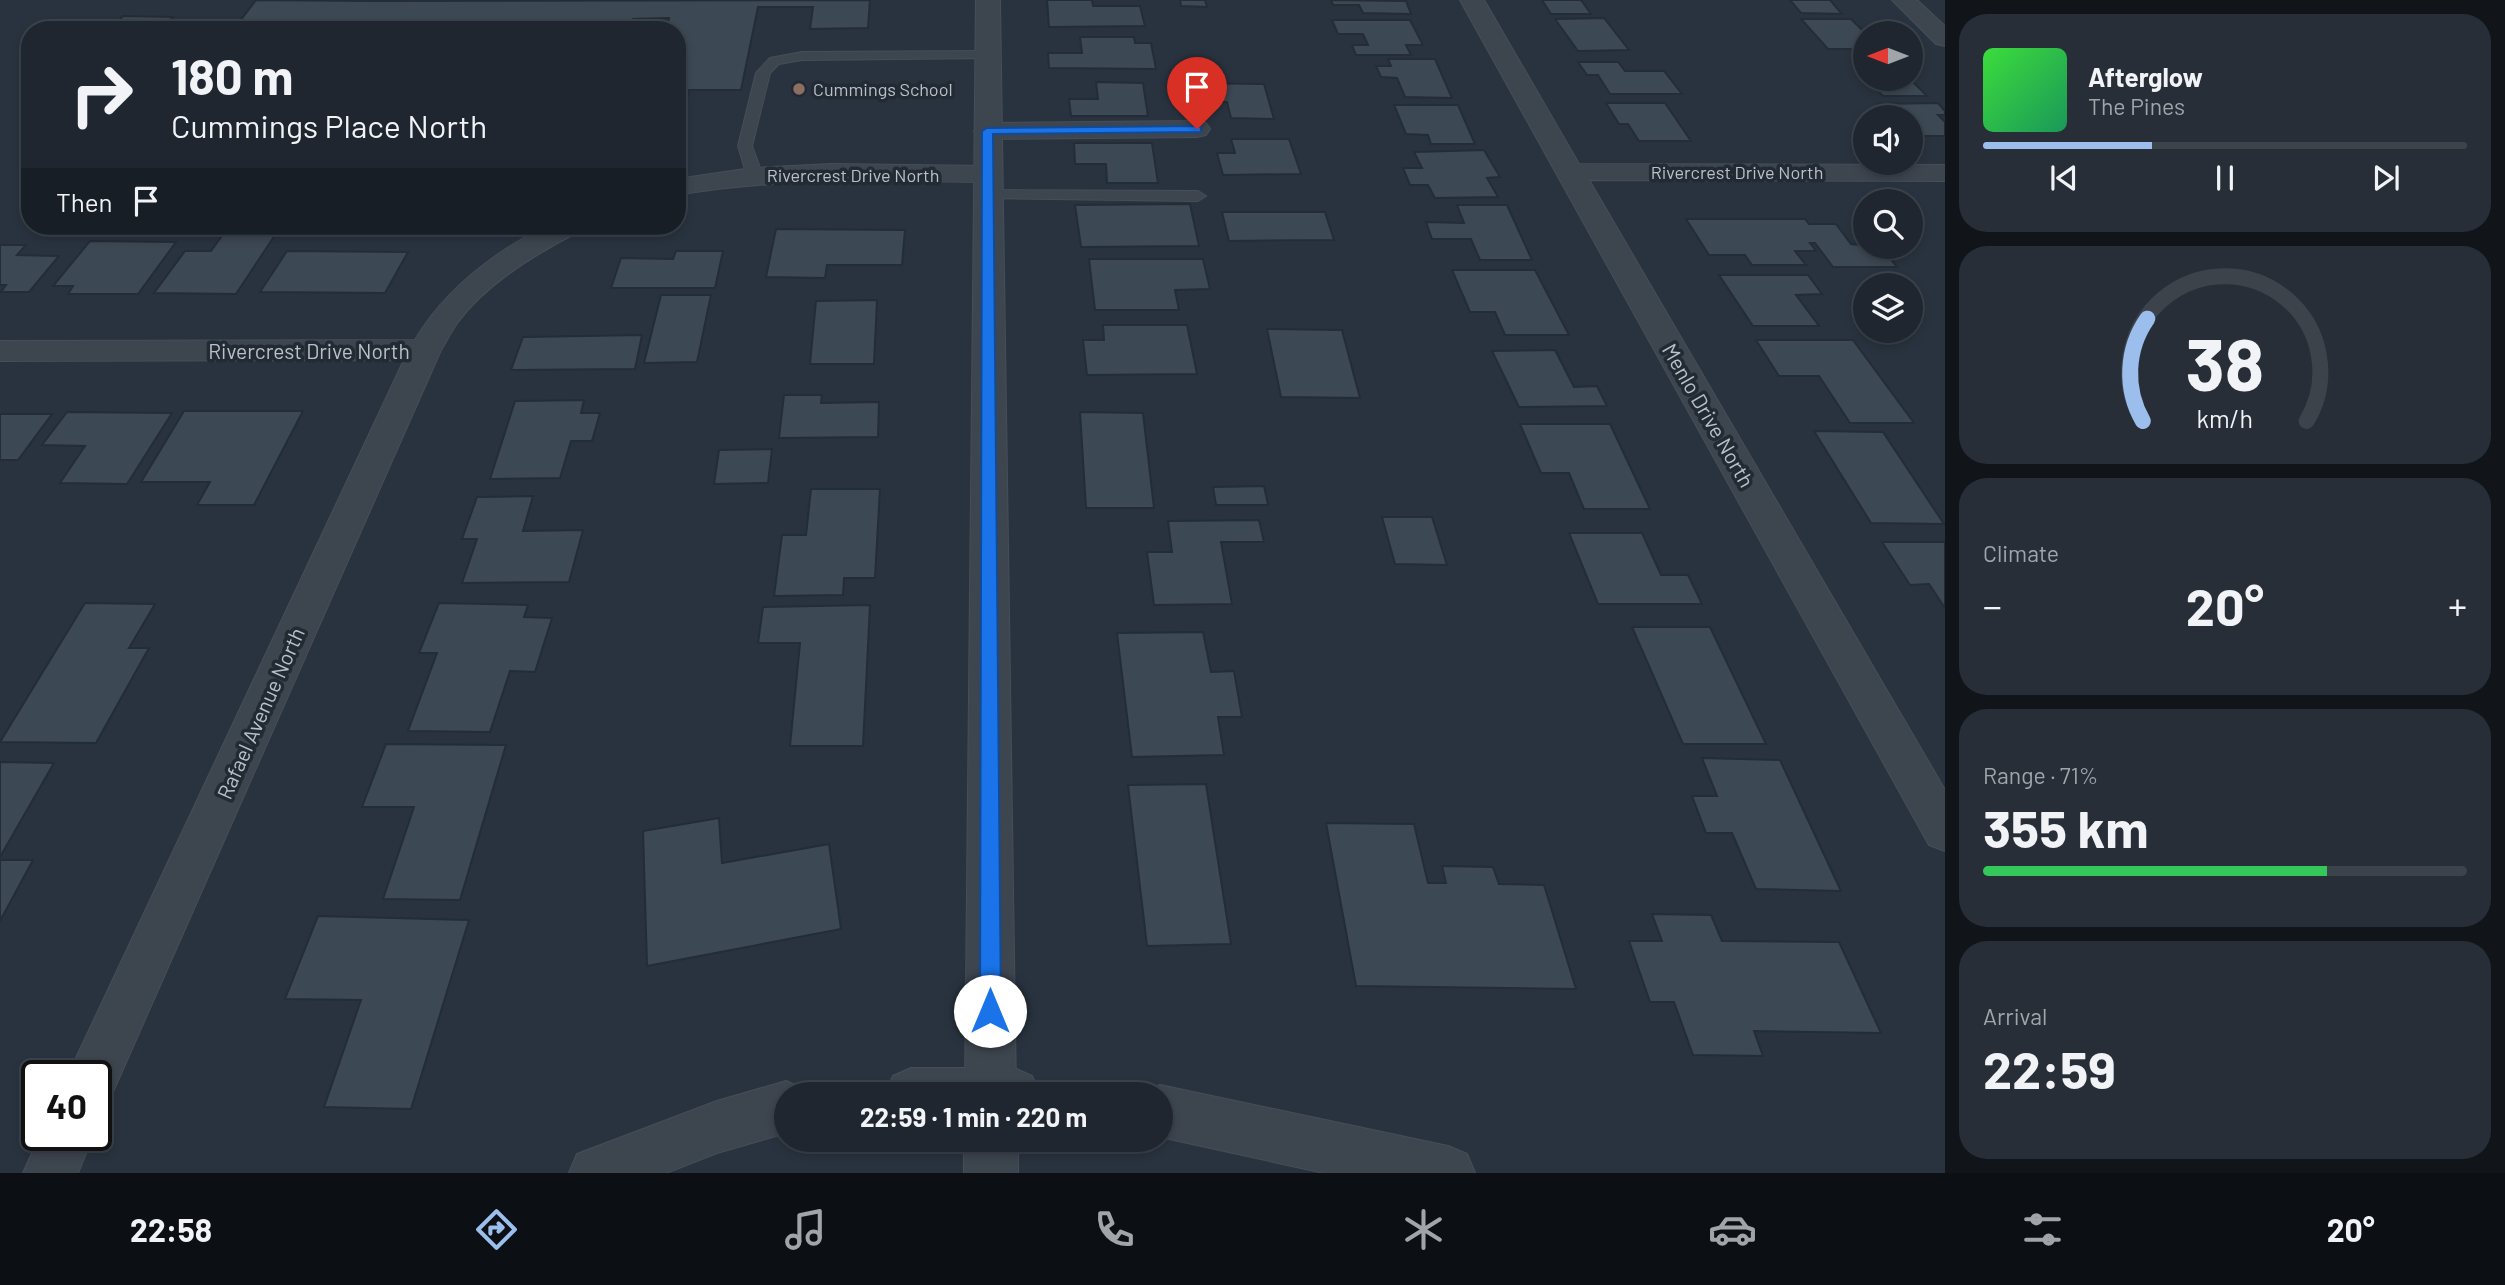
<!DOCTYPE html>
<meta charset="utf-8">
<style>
body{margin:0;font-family:Barlow,sans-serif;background:#272e37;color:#f1f3f6;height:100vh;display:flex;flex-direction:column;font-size:26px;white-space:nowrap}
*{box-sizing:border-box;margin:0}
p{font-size:23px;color:#a1a5aa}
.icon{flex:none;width:38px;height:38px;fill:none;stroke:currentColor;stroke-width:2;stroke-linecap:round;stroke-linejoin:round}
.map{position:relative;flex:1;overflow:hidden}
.panel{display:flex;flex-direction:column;gap:14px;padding:14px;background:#11151a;width:560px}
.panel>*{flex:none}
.banner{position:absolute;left:21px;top:21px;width:665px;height:214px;border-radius:28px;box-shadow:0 4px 10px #0003,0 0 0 2px #3c434b;background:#1f262f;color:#f1f3f6;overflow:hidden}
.needle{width:46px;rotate:270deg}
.buttons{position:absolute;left:1853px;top:21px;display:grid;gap:14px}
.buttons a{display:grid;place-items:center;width:70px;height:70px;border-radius:50%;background:#1f262f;box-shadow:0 4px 10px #0003,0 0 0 2px #3c434b;font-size:35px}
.speed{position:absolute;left:21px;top:1060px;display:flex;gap:14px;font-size:35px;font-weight:700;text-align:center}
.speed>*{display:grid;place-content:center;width:91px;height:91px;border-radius:50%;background:#1f262f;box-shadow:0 4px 10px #0003,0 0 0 2px #3c434b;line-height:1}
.speed .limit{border:4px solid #111;border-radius:10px;background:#fff;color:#111}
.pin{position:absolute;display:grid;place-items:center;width:60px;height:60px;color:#fff;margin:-72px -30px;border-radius:50% 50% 50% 0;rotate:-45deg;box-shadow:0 0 7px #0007}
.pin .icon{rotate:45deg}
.me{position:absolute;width:77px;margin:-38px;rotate:0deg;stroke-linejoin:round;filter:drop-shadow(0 0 5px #0008)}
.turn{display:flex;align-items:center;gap:24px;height:147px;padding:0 35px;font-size:32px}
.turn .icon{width:91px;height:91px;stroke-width:2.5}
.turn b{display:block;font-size:49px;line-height:60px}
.then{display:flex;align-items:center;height:66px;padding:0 35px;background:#0003;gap:14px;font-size:26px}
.big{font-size:52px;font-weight:700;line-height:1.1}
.panel .tile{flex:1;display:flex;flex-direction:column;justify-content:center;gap:10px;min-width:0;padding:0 24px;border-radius:28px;background:#272e37}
.panel .dial{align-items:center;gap:0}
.dial svg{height:182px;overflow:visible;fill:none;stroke:#3c434b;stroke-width:7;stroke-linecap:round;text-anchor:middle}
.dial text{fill:#f1f3f6;stroke:none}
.song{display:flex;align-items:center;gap:21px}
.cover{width:84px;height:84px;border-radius:10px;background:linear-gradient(135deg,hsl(120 70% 55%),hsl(150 70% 35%))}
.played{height:7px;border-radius:4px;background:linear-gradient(90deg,#9bbeed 35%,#3c434b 35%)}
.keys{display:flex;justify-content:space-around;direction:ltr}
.heat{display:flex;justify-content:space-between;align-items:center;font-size:38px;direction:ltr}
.charge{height:10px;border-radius:5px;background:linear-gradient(90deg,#34c759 71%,#3c434b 0)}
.trip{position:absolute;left:774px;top:1082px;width:399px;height:70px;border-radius:35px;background:#1f262f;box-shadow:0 4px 10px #0003,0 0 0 2px #3c434b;font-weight:700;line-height:70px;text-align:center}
.menu{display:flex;height:112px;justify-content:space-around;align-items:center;background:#0c0f13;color:#a1a5aa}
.menu .icon{width:49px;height:49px}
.menu .selected{color:#9bbeed}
.menu b{font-size:32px;color:#f1f3f6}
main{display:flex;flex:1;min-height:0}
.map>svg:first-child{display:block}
.building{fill:#3c4854;stroke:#242c36;stroke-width:2}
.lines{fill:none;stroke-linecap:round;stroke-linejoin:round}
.service-casing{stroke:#464e58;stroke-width:2}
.minor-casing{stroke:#464e58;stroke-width:2}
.tertiary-casing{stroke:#464e58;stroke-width:2}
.service{fill:#3d454f;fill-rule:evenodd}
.minor{fill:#3d454f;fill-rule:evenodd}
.tertiary{fill:#3d454f;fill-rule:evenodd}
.route{fill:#1a73e8;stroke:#114b97;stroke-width:2}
.education-dot{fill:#8d6e63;stroke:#222a34;stroke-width:2.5}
.labels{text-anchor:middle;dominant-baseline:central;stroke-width:7;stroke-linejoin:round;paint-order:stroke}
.far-poi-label{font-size:18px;fill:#b9c0c9;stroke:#222a34;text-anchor:start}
.far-street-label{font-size:18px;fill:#b9c0c9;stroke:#222a34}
.street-label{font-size:21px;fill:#b9c0c9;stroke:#222a34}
</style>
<main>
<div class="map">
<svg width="1945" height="1173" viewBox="0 0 1945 1173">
<rect width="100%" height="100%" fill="#29333f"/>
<g class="building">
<polygon points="256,0 372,1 870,0 868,28 810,29 813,7 758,7 741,90 689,90 685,107 677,107 677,30 666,30 669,18 633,19 630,27 591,30 233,30"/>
<polygon points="1047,0 1092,0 1093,6 1140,6 1145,26 1049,27"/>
<polygon points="1180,0 1205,0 1207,7 1181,6"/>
<polygon points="1331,0 1406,1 1411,14 1363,13 1359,5 1333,5"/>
<polygon points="1542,0 1581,0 1591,14 1551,14"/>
<polygon points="1790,0 1830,0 1842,14 1801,13"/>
<polygon points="123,16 173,17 161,30 110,30"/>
<polygon points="1604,18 1629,50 1578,51 1555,19"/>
<polygon points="1801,19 1851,19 1866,34 1866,49 1828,49"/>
<polygon points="1332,20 1410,20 1423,45 1406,45 1411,55 1356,55 1352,45 1368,45 1363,34 1338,34"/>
<polygon points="1080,37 1134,37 1135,43 1151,43 1156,69 1049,68 1048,53 1082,53"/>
<polygon points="1388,59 1435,59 1452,98 1405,97 1397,78 1381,77 1376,66 1391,66"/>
<polygon points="1578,62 1618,62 1625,71 1664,71 1682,94 1610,94 1598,75 1587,75"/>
<polygon points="1867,79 1910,79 1927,96 1883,96"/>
<polygon points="1096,82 1143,83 1148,116 1071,116 1069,99 1098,99"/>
<polygon points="1186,83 1264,84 1274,119 1231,118 1227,102 1190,102"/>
<polygon points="1606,103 1665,103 1691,141 1639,141 1628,124 1619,124"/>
<polygon points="1938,103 1945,111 1945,115 1938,115 1945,122 1945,136 1911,136 1911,117 1891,117 1878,104"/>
<polygon points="1394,105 1458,105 1475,144 1431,144 1428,135 1406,134"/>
<polygon points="1231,139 1289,139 1301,174 1223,175 1217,153 1235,153"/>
<polygon points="1074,143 1152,143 1158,183 1107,183 1106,164 1075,164"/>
<polygon points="1484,150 1500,177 1487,178 1498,197 1435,198 1428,185 1410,185 1403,168 1422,168 1414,152"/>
<polygon points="1190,204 1199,246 1081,247 1075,205"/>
<polygon points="1457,205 1507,205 1532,260 1480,260 1471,239 1432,239 1426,222 1464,223"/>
<polygon points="1222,212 1325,212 1334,240 1229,241"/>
<polygon points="1686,219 1805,219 1809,224 1836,224 1851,244 1881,247 1897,267 1833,267 1815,243 1810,243 1816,251 1795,251 1806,265 1752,265 1745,255 1709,255"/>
<polygon points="229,226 281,226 236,294 154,293 185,251 211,251"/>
<polygon points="776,229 905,230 902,265 827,265 825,278 766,277"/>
<polygon points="90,241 176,242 138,294 68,294 73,286 53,286"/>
<polygon points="0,245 26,245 17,255 59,256 29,292 1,292 6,285 0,285"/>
<polygon points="287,251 408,252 385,293 260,292"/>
<polygon points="676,251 723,251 715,288 611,288 621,258 673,259"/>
<polygon points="1089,259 1203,259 1210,289 1175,290 1179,310 1095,310"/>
<polygon points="1452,270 1535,270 1569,335 1505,335 1495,312 1470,312"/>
<polygon points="1719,275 1808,275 1822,294 1796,295 1819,326 1753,326"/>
<polygon points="661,295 711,295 697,362 644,363"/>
<polygon points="877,300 874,364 810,364 816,301"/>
<polygon points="1103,325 1187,325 1197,374 1087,375 1083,340 1104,340"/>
<polygon points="1267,329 1342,330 1360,398 1281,397"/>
<polygon points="642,335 635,369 511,370 523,337"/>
<polygon points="1756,340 1853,340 1914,423 1850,423 1819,376 1779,376"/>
<polygon points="1555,350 1574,387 1597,386 1607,406 1519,407 1492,351"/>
<polygon points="784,395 822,395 821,403 879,402 878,437 779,438"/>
<polygon points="584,400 581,413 600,413 592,441 571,441 560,478 490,479 515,401"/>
<polygon points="184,411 303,411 254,505 197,505 210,482 141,482"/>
<polygon points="67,412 172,413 127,484 60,483 85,446 42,445"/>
<polygon points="1080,412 1143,413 1154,508 1086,508"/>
<polygon points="0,414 52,414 18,460 0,460"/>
<polygon points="1520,424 1610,424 1650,509 1584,509 1569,473 1541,473"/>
<polygon points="1814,431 1883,432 1944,524 1871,523"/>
<polygon points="772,449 768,483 714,484 719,450"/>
<polygon points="1264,486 1268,505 1216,505 1213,487"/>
<polygon points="811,489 880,489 875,578 844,578 843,595 774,596 782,535 806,535"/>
<polygon points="533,496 523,531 583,530 569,582 462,583 477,539 462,539 477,497"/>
<polygon points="1382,517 1432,517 1447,565 1395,564"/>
<polygon points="1259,520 1264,542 1221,542 1232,604 1154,605 1147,552 1172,552 1168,521"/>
<polygon points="1569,533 1642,533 1661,575 1688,575 1702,604 1598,604"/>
<polygon points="1882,542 1945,542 1945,608 1929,584 1910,585"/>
<polygon points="85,603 155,604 129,648 149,648 96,743 0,742"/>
<polygon points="439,603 528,605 524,617 552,618 535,672 510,671 490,732 408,731 437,653 419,653"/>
<polygon points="870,605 863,746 790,746 800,643 758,643 763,607"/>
<polygon points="1632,627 1710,627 1766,744 1683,744"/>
<polygon points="1203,632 1211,672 1234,671 1242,717 1218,717 1224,755 1132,757 1117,633"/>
<polygon points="386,744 506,745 460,900 383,899 414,807 362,807"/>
<polygon points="1702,758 1780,760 1841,891 1756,889 1732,833 1706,833 1692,796 1717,796"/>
<polygon points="0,762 54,763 0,857"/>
<polygon points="1206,784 1231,944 1147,946 1128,785"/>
<polygon points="719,818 722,863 829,844 841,929 647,966 643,831"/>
<polygon points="1326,823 1414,824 1428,883 1446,883 1442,866 1493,867 1499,884 1544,885 1576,989 1356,986"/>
<polygon points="0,860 33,860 0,921"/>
<polygon points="1652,914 1711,915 1722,941 1839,942 1881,1033 1754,1031 1763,1056 1693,1055 1674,1002 1650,1002 1629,941 1662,941"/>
<polygon points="318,916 469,920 411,1109 324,1107 361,1000 285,999"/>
</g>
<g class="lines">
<defs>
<g id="service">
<polygon points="988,51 993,52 993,58 802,60 779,64 770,73 752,146 763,176 755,181 747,176 738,146 756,73 770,58 802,52"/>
<polygon points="987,190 1198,191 1206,196 1198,201 982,198 979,195"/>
</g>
<g id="minor">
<polygon points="1460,0 1484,0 1579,164 1945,165 1945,181 1589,180 1945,790 1945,851 1929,845"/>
<polygon points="1892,0 1917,0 1945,26 1945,46 1936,44"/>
<polygon points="1197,121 1206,123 1210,129 1206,135 1197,137 987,139 978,137 974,131 978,125 987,123"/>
<path d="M 831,164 L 987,166 L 997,168 L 1001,174 L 997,180 L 987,182 C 883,181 780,177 677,195 L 677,179 L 752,168 Z"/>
<path d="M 546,226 L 582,226 L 578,232 C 535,254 487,283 458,322 C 451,331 447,341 441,350 L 112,1094 L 96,1101 L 96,1076 L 68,1076 L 76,1058 L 404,360 L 0,361 L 0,341 L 415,340 C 446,288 493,253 546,226 Z"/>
<polygon points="911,1068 1014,1068 1032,1076 1040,1094 885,1094 893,1076"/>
<polygon points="786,1081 804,1089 807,1094 786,1094 786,1133 717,1153 666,1173 569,1173 577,1154 717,1101"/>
<polygon points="1160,1085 1448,1146 1467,1154 1475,1173 1324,1173 1160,1137 1160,1094 1141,1094"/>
<polygon points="40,1136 93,1136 78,1173 23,1173"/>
<rect x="964" y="1139" width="54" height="34"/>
</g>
<polygon id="tertiary" points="976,0 1000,0 1016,1094 965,1092"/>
</defs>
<use href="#service" class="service-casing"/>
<use href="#minor" class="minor-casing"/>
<use href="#tertiary" class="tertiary-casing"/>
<use href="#service" class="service"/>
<use href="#minor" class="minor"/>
<use href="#tertiary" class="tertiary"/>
</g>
<polygon class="route" points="1197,126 1201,127 1201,132 993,134 1001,1011 998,1018 990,1021 983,1018 980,1011 982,131 987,128"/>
<circle class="education-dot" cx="799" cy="89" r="7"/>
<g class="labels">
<g class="far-poi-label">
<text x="813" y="89">Cummings School</text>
</g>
<g class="far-street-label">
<text x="1737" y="172">Rivercrest Drive North</text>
<text x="853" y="175">Rivercrest Drive North</text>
</g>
<g class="street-label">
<text x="309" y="350">Rivercrest Drive North</text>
<text transform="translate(1709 415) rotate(60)">Menlo Drive North</text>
<text transform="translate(260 713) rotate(-66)">Rafael Avenue North</text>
</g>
</g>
</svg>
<div class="buttons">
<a><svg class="needle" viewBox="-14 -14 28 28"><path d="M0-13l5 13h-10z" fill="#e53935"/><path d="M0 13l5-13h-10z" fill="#a1a5aa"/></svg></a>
<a><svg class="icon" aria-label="sound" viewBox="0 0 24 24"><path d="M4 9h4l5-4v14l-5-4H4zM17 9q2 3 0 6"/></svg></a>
<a><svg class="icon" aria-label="search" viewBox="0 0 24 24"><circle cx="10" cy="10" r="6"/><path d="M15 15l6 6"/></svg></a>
<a><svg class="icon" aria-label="layers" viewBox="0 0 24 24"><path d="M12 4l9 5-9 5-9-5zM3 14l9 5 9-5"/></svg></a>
</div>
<div class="speed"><div class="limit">40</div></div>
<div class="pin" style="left:1197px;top:129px;background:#d93025"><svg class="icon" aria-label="arrive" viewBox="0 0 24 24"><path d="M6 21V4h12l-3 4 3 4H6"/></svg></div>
<svg class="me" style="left:990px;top:1011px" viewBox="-20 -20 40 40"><circle r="19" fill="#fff"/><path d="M0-13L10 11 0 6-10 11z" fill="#1a73e8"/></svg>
<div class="trip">22:59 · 1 min · 220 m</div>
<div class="banner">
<div class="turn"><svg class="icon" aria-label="right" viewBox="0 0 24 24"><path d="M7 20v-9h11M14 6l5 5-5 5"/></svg><div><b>180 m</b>Cummings Place North</div></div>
<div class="then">Then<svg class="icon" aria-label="arrive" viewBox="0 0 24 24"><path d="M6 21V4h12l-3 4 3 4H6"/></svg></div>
</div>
</div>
<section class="panel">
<div class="tile">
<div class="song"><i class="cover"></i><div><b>Afterglow</b><p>The Pines</p></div></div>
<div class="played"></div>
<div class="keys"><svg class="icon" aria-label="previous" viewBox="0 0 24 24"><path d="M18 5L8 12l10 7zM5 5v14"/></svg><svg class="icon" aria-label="pause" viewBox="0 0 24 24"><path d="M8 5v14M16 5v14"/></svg><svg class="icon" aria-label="next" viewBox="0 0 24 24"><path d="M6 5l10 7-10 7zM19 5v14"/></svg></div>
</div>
<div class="tile dial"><svg viewBox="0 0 100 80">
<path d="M14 69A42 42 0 1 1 86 69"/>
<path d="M14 69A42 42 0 0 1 16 24" stroke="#9bbeed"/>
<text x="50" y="56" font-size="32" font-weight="700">38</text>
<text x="50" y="72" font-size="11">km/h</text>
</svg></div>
<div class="tile"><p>Climate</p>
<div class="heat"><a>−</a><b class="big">20°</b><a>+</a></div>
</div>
<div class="tile"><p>Range · 71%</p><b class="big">355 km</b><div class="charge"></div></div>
<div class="tile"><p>Arrival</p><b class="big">22:59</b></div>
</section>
</main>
<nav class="menu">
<b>22:58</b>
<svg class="icon selected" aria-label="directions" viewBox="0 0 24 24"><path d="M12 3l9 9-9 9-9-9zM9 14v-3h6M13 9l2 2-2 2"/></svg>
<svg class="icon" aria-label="music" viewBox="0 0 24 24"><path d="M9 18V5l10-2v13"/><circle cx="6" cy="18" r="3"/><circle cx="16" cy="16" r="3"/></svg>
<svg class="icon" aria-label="phone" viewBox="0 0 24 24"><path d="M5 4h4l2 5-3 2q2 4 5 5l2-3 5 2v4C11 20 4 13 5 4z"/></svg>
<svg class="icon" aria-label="climate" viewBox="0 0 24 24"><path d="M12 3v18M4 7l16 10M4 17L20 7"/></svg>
<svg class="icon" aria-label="car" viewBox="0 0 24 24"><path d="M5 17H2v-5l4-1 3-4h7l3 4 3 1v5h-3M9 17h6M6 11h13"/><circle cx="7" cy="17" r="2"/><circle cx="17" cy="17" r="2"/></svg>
<svg class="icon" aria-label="filters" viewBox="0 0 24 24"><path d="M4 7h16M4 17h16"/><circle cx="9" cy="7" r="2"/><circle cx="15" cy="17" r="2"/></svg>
<b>20°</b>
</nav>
